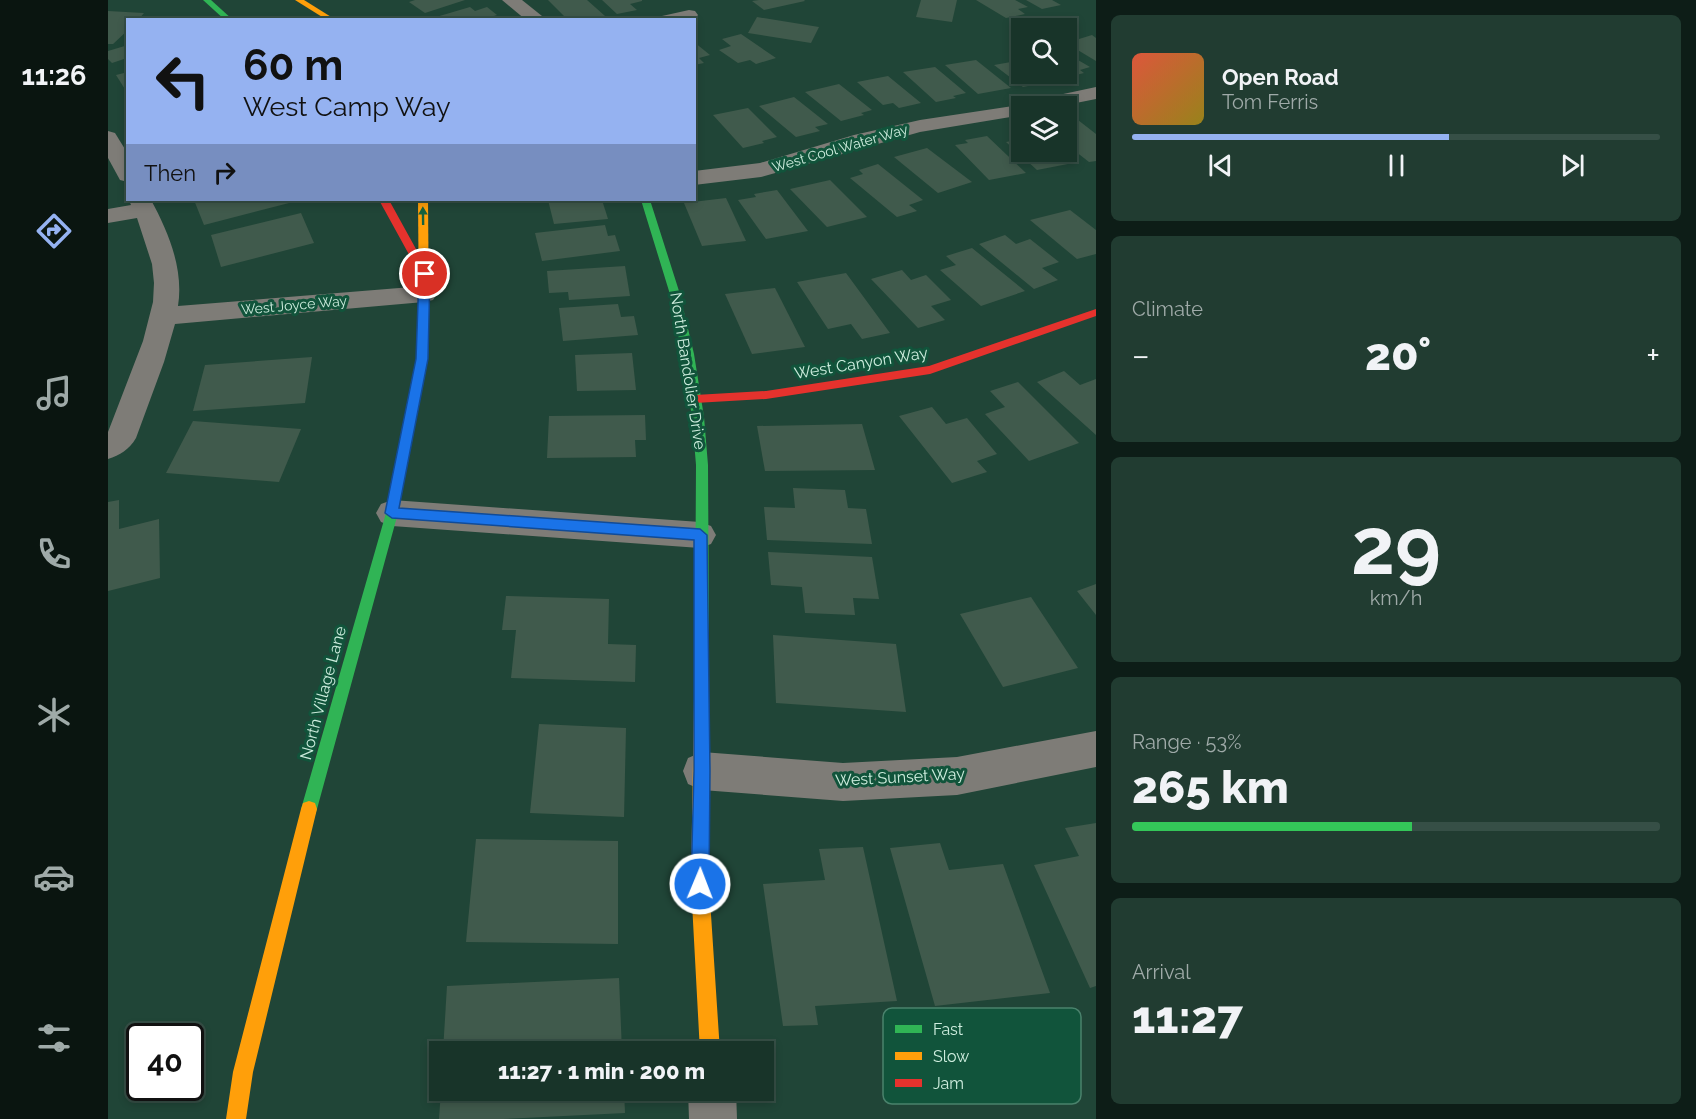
<!DOCTYPE html>
<meta charset="utf-8">
<style>
body{margin:0;font-family:Raleway,sans-serif;background:#213c31;color:#f1f3f6;height:100vh;display:flex;flex-direction:column;font-size:22px;white-space:nowrap}
*{box-sizing:border-box;margin:0}
p{font-size:20px;color:#9faaa8}
.icon{flex:none;width:33px;height:33px;fill:none;stroke:currentColor;stroke-width:2;stroke-linecap:round;stroke-linejoin:round}
.map{position:relative;flex:1;overflow:hidden}
.details{display:flex;flex-direction:column;gap:15px;padding:15px;background:#0d1d17;width:600px}
.details>*{flex:none}
.top-card{position:absolute;left:18px;top:18px;width:570px;height:183px;border-radius:0px;box-shadow:0 3px 9px #0003,0 0 0 2px #364f46;background:#95b2f1;color:#111;overflow:hidden}
.controls{position:absolute;left:903px;top:18px;display:grid;gap:12px}
.controls a{display:grid;place-items:center;width:66px;height:66px;border-radius:0px;background:#183429;box-shadow:0 3px 9px #0003,0 0 0 2px #364f46;font-size:30px}
.speed{position:absolute;left:18px;top:1023px;display:flex;gap:12px;font-size:30px;font-weight:700;text-align:center}
.speed>*{display:grid;place-content:center;width:78px;height:78px;border-radius:50%;background:#183429;box-shadow:0 3px 9px #0003,0 0 0 2px #364f46;line-height:1}
.speed .limit{border:3px solid #111;border-radius:9px;background:#fff;color:#111}
.pin{position:absolute;display:grid;place-items:center;width:51px;height:51px;color:#fff;margin:-26px;border:3px solid #fff;border-radius:50%;box-shadow:0 2px 6px #0007}
.me{position:absolute;width:66px;margin:-33px;rotate:1deg;stroke-linejoin:round;filter:drop-shadow(0 0 4px #0008)}
.turn{display:flex;align-items:center;gap:21px;height:126px;padding:0 18px;font-size:27px}
.turn .icon{width:78px;height:78px;stroke-width:2.5}
.turn b{display:block;font-size:42px;line-height:51px}
.then{display:flex;align-items:center;height:57px;padding:0 18px;background:#0003;gap:12px;font-size:22px}
.big{font-size:45px;font-weight:800;line-height:1.1}
.details .card{flex:1;display:flex;flex-direction:column;justify-content:center;gap:9px;min-width:0;padding:0 21px;border-radius:9px;background:#213c31}
.details .dial{align-items:center;gap:0}
.dial b{font-size:78px;line-height:1}
.song{display:flex;align-items:center;gap:18px}
.cover{width:72px;height:72px;border-radius:9px;background:linear-gradient(135deg,hsl(10 70% 55%),hsl(50 70% 35%))}
.played{height:6px;border-radius:3px;background:linear-gradient(90deg,#95b2f1 60%,#364f46 60%)}
.keys{display:flex;justify-content:space-around;direction:ltr}
.heat{display:flex;justify-content:space-between;align-items:center;font-size:33px;direction:ltr}
.charge{height:9px;border-radius:4px;background:linear-gradient(90deg,#34c759 53%,#364f46 0)}
.trip{position:absolute;left:321px;top:1041px;width:345px;height:60px;border-radius:0px;background:#183429;box-shadow:0 3px 9px #0003,0 0 0 2px #364f46;font-weight:800;line-height:60px;text-align:center}
main{display:flex;flex:1;min-height:0}
.menu{display:flex;flex-direction:column;width:108px;justify-content:space-around;align-items:center;background:#0a1510;color:#9faaa8}
.menu .icon{width:42px;height:42px}
.menu .on{color:#95b2f1}
.menu b{font-size:27px;color:#f1f3f6}
.map>svg:first-child{display:block}
.building{fill:#405a4c}
.lines{fill:none;stroke-linecap:round;stroke-linejoin:round}
.street{fill:#7e7c77;fill-rule:evenodd}
.fast{fill:#30b455;fill-rule:evenodd}
.slow{fill:#ff9f0a;fill-rule:evenodd}
.jam{fill:#e5322d;fill-rule:evenodd}
.oneway{fill:#16623f}
.route{fill:#1a73e8;stroke:#114b97;stroke-width:1.5}
.labels{text-anchor:middle;dominant-baseline:central;stroke-width:6;stroke-linejoin:round;paint-order:stroke}
.far-street-label{font-size:14px;fill:#ceedde;stroke:#11543b}
.street-label{font-size:16px;fill:#ceedde;stroke:#11543b}
.key{fill:#11543b;stroke:#4a826c;stroke-width:1.5}
.key-label{font-size:16px;fill:#ceedde}
</style>
<main>
<nav class="menu">
<b>11:26</b>
<svg class="icon on" aria-label="directions" viewBox="0 0 24 24"><path d="M12 3l9 9-9 9-9-9zM9 14v-3h6M13 9l2 2-2 2"/></svg>
<svg class="icon" aria-label="music" viewBox="0 0 24 24"><path d="M9 18V5l10-2v13"/><circle cx="6" cy="18" r="3"/><circle cx="16" cy="16" r="3"/></svg>
<svg class="icon" aria-label="phone" viewBox="0 0 24 24"><path d="M5 4h4l2 5-3 2q2 4 5 5l2-3 5 2v4C11 20 4 13 5 4z"/></svg>
<svg class="icon" aria-label="climate" viewBox="0 0 24 24"><path d="M12 3v18M4 7l16 10M4 17L20 7"/></svg>
<svg class="icon" aria-label="car" viewBox="0 0 24 24"><path d="M5 17H2v-5l4-1 3-4h7l3 4 3 1v5h-3M9 17h6M6 11h13"/><circle cx="7" cy="17" r="2"/><circle cx="17" cy="17" r="2"/></svg>
<svg class="icon" aria-label="filters" viewBox="0 0 24 24"><path d="M4 7h16M4 17h16"/><circle cx="9" cy="7" r="2"/><circle cx="15" cy="17" r="2"/></svg>
</nav>
<div class="map">
<svg width="988" height="1119" viewBox="0 0 988 1119">
<rect width="100%" height="100%" fill="#204537"/>
<g class="building">
<polygon points="307,0 357,0 317,13 301,2"/>
<polygon points="440,0 479,0 497,16 480,20 460,20"/>
<polygon points="494,0 534,0 534,1 522,4 529,10 509,14"/>
<polygon points="651,0 696,0 697,1 656,10 644,1"/>
<polygon points="813,0 849,0 844,22 808,17"/>
<polygon points="868,0 907,0 920,7 910,9 917,14 898,18"/>
<polygon points="918,0 944,0 953,5 934,9"/>
<polygon points="362,7 367,11 379,7 389,15 373,20 318,20"/>
<polygon points="0,11 36,13 30,20 20,20 20,30 5,44 0,44"/>
<polygon points="649,17 711,27 703,43 640,33"/>
<polygon points="633,34 668,58 648,64 642,60 630,63 611,50 623,46 614,39"/>
<polygon points="984,35 988,38 988,61 958,43"/>
<polygon points="586,42 602,55 591,58 596,63 586,65"/>
<polygon points="20,45 20,62 16,59 4,63 0,59 0,51"/>
<polygon points="958,53 982,67 972,70 976,73 960,77 954,74 958,74"/>
<polygon points="868,60 903,88 870,94 837,65"/>
<polygon points="914,60 914,74 938,74 942,77 930,79 935,83 915,87 886,65"/>
<polygon points="827,67 858,93 845,96 848,98 828,102 795,72"/>
<polygon points="20,72 20,94 8,75"/>
<polygon points="780,76 813,103 791,108 785,103 775,105 749,82"/>
<polygon points="731,84 764,110 753,113 756,115 733,121 697,92"/>
<polygon points="686,97 720,124 707,127 712,131 688,137 651,106"/>
<polygon points="640,108 669,137 654,141 656,143 635,148 605,115"/>
<polygon points="970,120 988,134 988,161 981,162 958,144 958,122"/>
<polygon points="879,136 918,173 881,180 847,145 860,143 857,140"/>
<polygon points="914,139 914,152 952,152 965,163 929,170 898,142"/>
<polygon points="819,148 864,182 830,193 786,157"/>
<polygon points="770,164 815,200 801,205 809,211 789,217 742,178 755,174 751,170"/>
<polygon points="722,180 759,217 719,227 682,189"/>
<polygon points="669,190 700,231 658,239 630,200 648,197 646,194"/>
<polygon points="618,198 638,241 594,246 576,203"/>
<polygon points="86,200 184,200 185,202 96,225"/>
<polygon points="440,200 494,200 500,219 446,224"/>
<polygon points="962,210 988,230 988,254 969,259 922,220"/>
<polygon points="193,213 206,243 113,267 103,235"/>
<polygon points="497,225 500,236 507,235 512,251 434,261 427,233"/>
<polygon points="897,235 908,244 922,239 951,262 934,268 950,280 926,289 871,244"/>
<polygon points="864,248 917,291 873,306 832,270 848,265 838,256"/>
<polygon points="517,266 522,296 461,300 460,292 441,293 439,271"/>
<polygon points="794,270 803,280 818,275 843,300 823,306 837,320 810,328 763,279"/>
<polygon points="738,273 782,333 754,339 743,324 720,329 689,282"/>
<polygon points="667,288 697,347 644,354 617,294"/>
<polygon points="510,304 513,317 526,316 530,335 455,341 451,308"/>
<polygon points="524,353 528,390 469,391 467,355"/>
<polygon points="204,357 197,403 85,411 97,365"/>
<polygon points="956,371 972,385 988,379 988,435 929,382"/>
<polygon points="910,382 971,443 921,461 877,414 897,407 882,391"/>
<polygon points="824,407 838,424 859,418 889,454 869,461 879,472 844,483 791,416"/>
<polygon points="537,415 538,440 527,440 528,457 439,458 441,416"/>
<polygon points="85,421 193,429 171,482 58,473"/>
<polygon points="754,424 767,470 657,471 649,426"/>
<polygon points="685,488 737,490 740,508 758,509 764,544 659,540 656,507 687,508"/>
<polygon points="11,500 11,529 51,519 52,578 0,591 0,502"/>
<polygon points="660,552 764,557 771,599 745,598 747,615 697,613 694,587 663,585"/>
<polygon points="988,584 988,615 969,591"/>
<polygon points="398,596 501,599 500,644 528,645 527,682 403,678 408,630 394,630"/>
<polygon points="923,597 970,668 895,687 852,614"/>
<polygon points="665,635 788,644 798,712 668,703"/>
<polygon points="431,724 518,728 516,817 422,813"/>
<polygon points="988,823 988,986 982,988 926,865 971,856 957,828"/>
<polygon points="368,839 510,841 510,944 358,942"/>
<polygon points="832,843 841,870 895,864 942,993 827,1006 782,848"/>
<polygon points="755,847 789,1001 707,1006 710,1025 675,1026 655,884 717,880 711,849"/>
<polygon points="511,978 514,1052 335,1052 339,986"/>
<polygon points="333,1090 516,1090 517,1113 395,1119 331,1119"/>
</g>
<g class="lines">
<g class="street">
<polygon points="394,0 414,0 439,20 418,20"/>
<polygon points="581,10 587,11 590,15 587,19 551,20 554,16"/>
<polygon points="988,87 988,99 953,106 914,106 914,115 812,132 653,177 586,185 586,171 652,163 746,135 812,120 918,104 927,100"/>
<polygon points="0,131 7,133 20,154 20,182 12,180 0,158"/>
<path d="M 21,200 L 43,200 C 60,231 76,269 70,306 L 316,286 L 325,288 L 329,294 L 325,300 L 316,302 L 67,324 L 56,362 L 28,438 C 21,450 12,455 0,459 L 0,432 L 35,341 L 45,302 L 46,283 L 44,264 L 29,218 L 0,223 L 0,209 L 23,205 Z"/>
<polygon points="284,500 592,522 603,526 608,535 603,544 592,548 284,526 273,522 268,513 273,504"/>
<polygon points="988,731 988,767 849,795 735,801 594,790 580,784 575,771 580,758 594,752 735,763 849,757"/>
<polygon points="580,1090 628,1090 629,1119 581,1119"/>
</g>
<g class="fast">
<polygon points="95,0 103,0 125,20 117,20"/>
<polygon points="533,200 542,200 571,291 586,354 596,417 600,465 601,636 599,640 594,642 589,640 587,636 588,465 584,417 574,354 561,291"/>
<polygon points="316,312 321,316 320,359 290,513 209,809 207,815 201,817 195,815 193,809 278,513 308,359 311,316"/>
</g>
<g class="slow">
<polygon points="187,0 196,0 228,20 219,20"/>
<polygon points="310,200 320,200 321,316 316,320 311,316"/>
<polygon points="594,630 599,632 601,636 601,884 612,1052 592,1052 583,884 587,636 589,632"/>
<polygon points="201,801 207,803 209,809 145,1072 138,1119 118,1119 125,1072 193,809 195,803"/>
</g>
<g class="jam">
<polygon points="271,200 281,200 319,269 318,271 310,271 309,269"/>
<polygon points="988,309 988,316 822,374 658,399 587,403 581,399 587,395 658,391 821,366"/>
</g>
</g>
<defs><path id="oneway-solid" d="M-6-.8H1V-3.2L6.5 0L1 3.2V.8H-6Z" transform="scale(1.5)"/></defs>
<use class="oneway" href="#oneway-solid" transform="translate(315 216) rotate(-91)"/>
<polygon class="route" points="317,271 322,274 320,359 291,508 592,529 599,535 602,771 601,884 598,890 592,893 586,890 583,884 586,771 586,540 284,518 277,513 308,359 311,274"/>
<g class="labels">
<g class="far-street-label">
<text transform="translate(732 148) rotate(-16)">West Cool Water Way</text>
<text transform="translate(186 305) rotate(-5)">West Joyce Way</text>
</g>
<g class="street-label">
<text transform="translate(753 363) rotate(-9)">West Canyon Way</text>
<text transform="translate(580 371) rotate(81)">North Bandolier Drive</text>
<text transform="translate(215 693) rotate(-75)">North Village Lane</text>
<text transform="translate(792 777) rotate(-3)">West Sunset Way</text>
</g>
</g>
<rect x="775" y="1008" width="198" height="96" rx="9" class="key"/>
<rect x="787" y="1025" width="27" height="8" fill="#30b455"/>
<rect x="787" y="1052" width="27" height="8" fill="#ff9f0a"/>
<rect x="787" y="1079" width="27" height="8" fill="#e5322d"/>
<g class="key-label">
<text x="825" y="1035">Fast</text>
<text x="825" y="1062">Slow</text>
<text x="825" y="1089">Jam</text>
</g>
</svg>
<div class="controls">
<a><svg class="icon" aria-label="search" viewBox="0 0 24 24"><circle cx="10" cy="10" r="6"/><path d="M15 15l6 6"/></svg></a>
<a><svg class="icon" aria-label="layers" viewBox="0 0 24 24"><path d="M12 4l9 5-9 5-9-5zM3 14l9 5 9-5"/></svg></a>
</div>
<div class="speed"><div class="limit">40</div></div>
<div class="pin" style="left:317px;top:274px;background:#d93025"><svg class="icon" aria-label="arrive" viewBox="0 0 24 24"><path d="M6 21V4h12l-3 4 3 4H6"/></svg></div>
<svg class="me" style="left:592px;top:884px" viewBox="-20 -20 40 40"><circle r="17" fill="#1a73e8" stroke="#fff" stroke-width="3"/><path d="M0-11L8 9 0 5-8 9z" fill="#fff"/></svg>
<div class="trip">11:27 · 1 min · 200 m</div>
<div class="top-card">
<div class="turn"><svg class="icon" aria-label="left" viewBox="0 0 24 24"><path d="M17 20v-9H6M10 6l-5 5 5 5"/></svg><div><b>60 m</b>West Camp Way</div></div>
<div class="then">Then<svg class="icon" aria-label="right" viewBox="0 0 24 24"><path d="M7 20v-9h11M14 6l5 5-5 5"/></svg></div>
</div>
</div>
<section class="details">
<div class="card">
<div class="song"><i class="cover"></i><div><b>Open Road</b><p>Tom Ferris</p></div></div>
<div class="played"></div>
<div class="keys"><svg class="icon" aria-label="previous" viewBox="0 0 24 24"><path d="M18 5L8 12l10 7zM5 5v14"/></svg><svg class="icon" aria-label="pause" viewBox="0 0 24 24"><path d="M8 5v14M16 5v14"/></svg><svg class="icon" aria-label="next" viewBox="0 0 24 24"><path d="M6 5l10 7-10 7zM19 5v14"/></svg></div>
</div>
<div class="card"><p>Climate</p>
<div class="heat"><a>−</a><b class="big">20°</b><a>+</a></div>
</div>
<div class="card dial"><b>29</b><p>km/h</p></div>
<div class="card"><p>Range · 53%</p><b class="big">265 km</b><div class="charge"></div></div>
<div class="card"><p>Arrival</p><b class="big">11:27</b></div>
</section>
</main>
